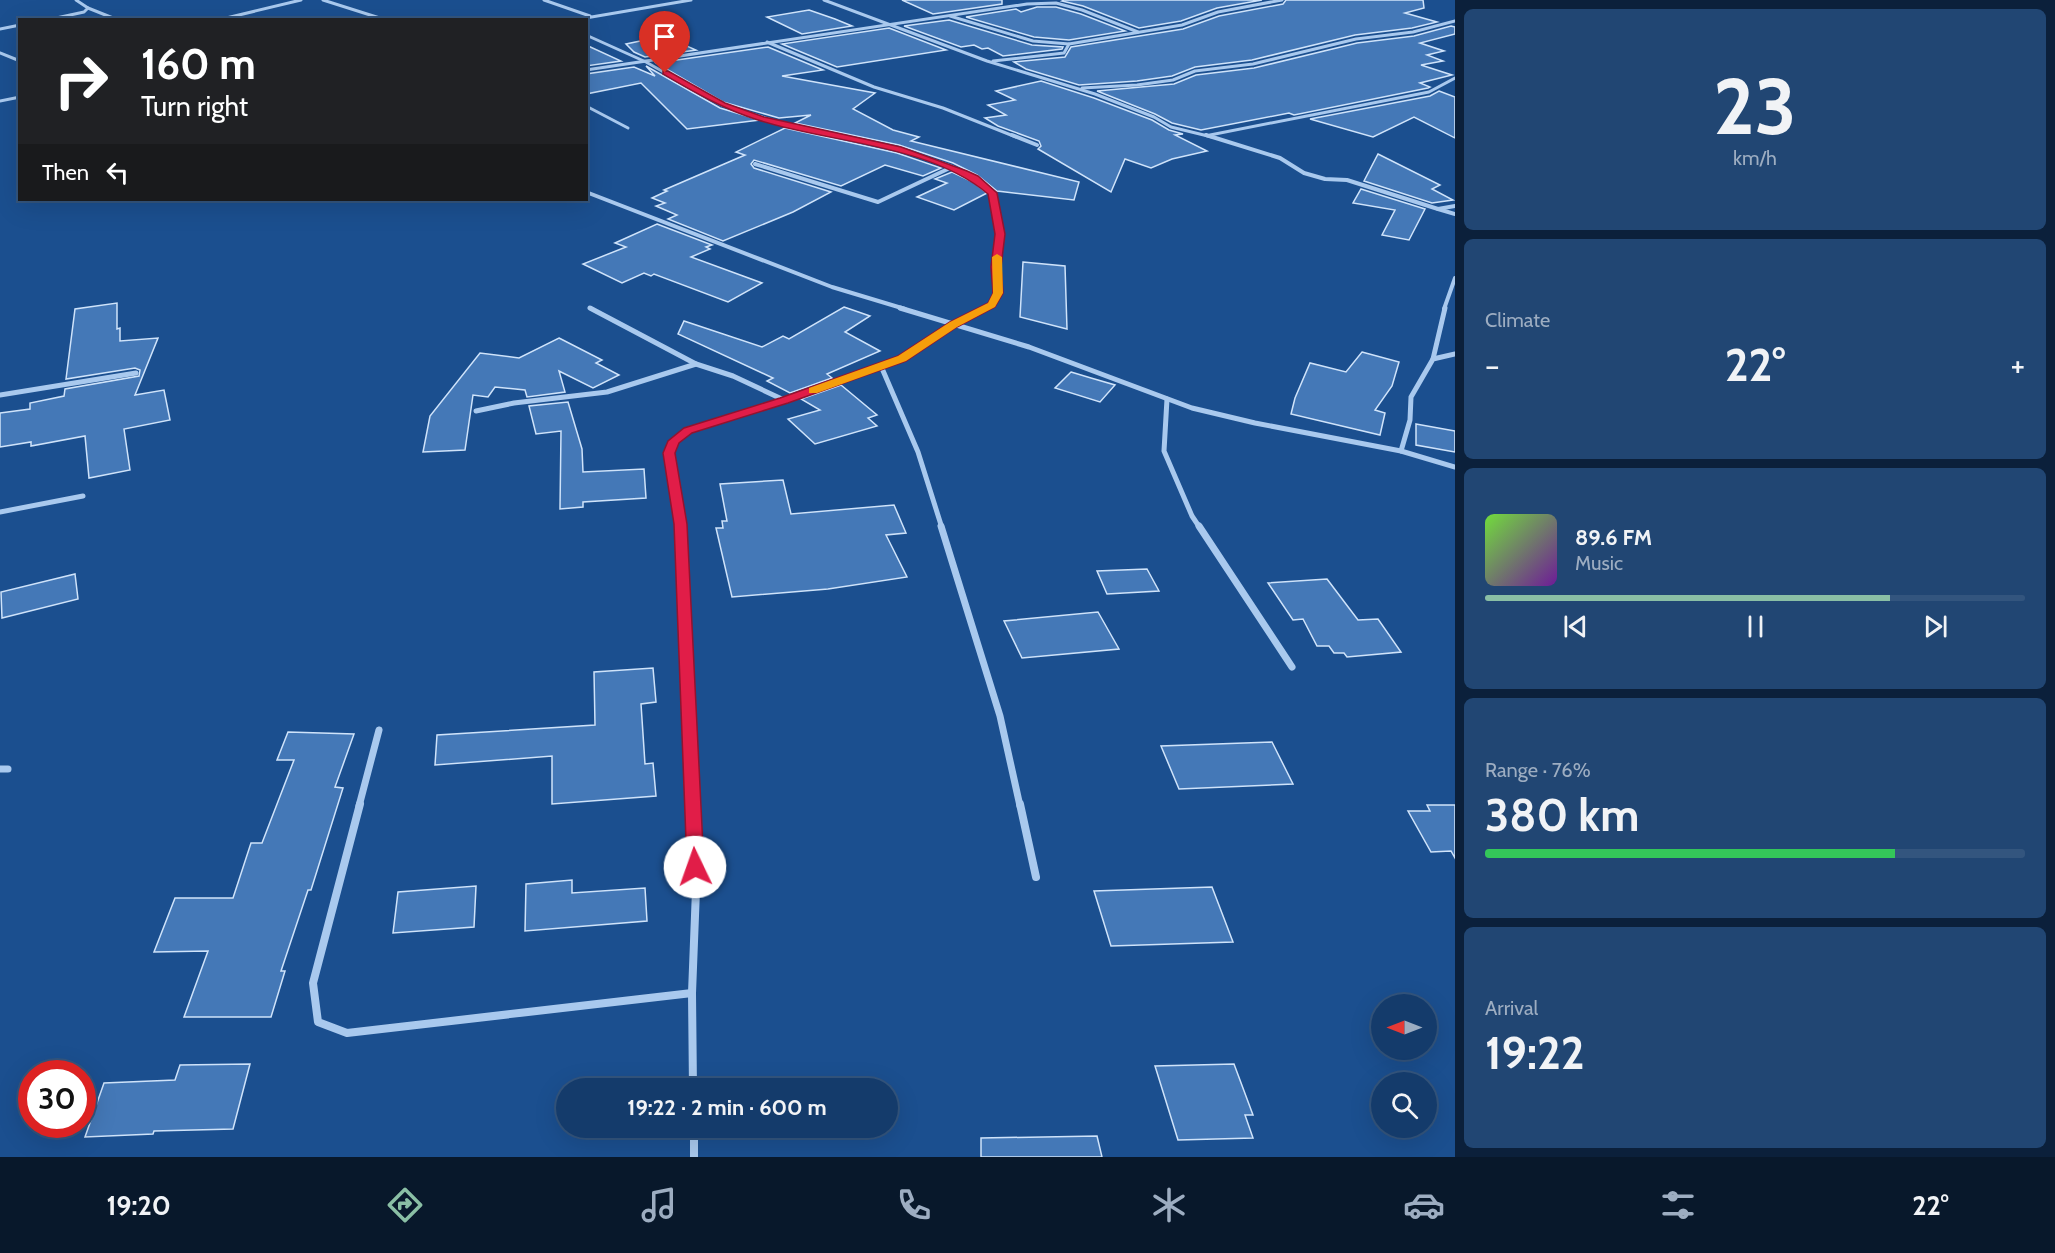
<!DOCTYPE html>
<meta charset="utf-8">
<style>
body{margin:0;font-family:Cabin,sans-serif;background:#214673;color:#f1f3f6;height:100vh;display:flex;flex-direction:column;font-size:22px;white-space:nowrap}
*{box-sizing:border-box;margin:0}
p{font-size:20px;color:#9dadc1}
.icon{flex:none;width:33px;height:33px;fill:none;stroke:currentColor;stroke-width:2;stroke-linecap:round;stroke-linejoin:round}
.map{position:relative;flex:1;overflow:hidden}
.side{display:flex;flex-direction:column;gap:9px;padding:9px;background:#0b203b;width:600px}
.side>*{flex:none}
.guide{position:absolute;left:18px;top:18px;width:570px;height:183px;border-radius:0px;box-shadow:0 6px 24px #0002,0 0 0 2px #33557e;background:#202124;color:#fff;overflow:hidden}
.needle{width:39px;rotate:270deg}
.fabs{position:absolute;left:1371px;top:994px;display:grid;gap:12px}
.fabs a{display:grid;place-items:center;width:66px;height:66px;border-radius:50%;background:#143b6b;box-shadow:0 6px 24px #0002,0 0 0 2px #33557e;font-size:30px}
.speed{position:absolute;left:18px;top:1060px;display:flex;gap:12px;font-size:30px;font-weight:700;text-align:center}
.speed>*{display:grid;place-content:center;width:78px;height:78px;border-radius:50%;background:#143b6b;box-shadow:0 6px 24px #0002,0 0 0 2px #33557e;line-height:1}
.speed .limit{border:9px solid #d22;background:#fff;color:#111}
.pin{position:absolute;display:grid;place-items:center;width:51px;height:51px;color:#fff;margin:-62px -26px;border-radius:50% 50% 50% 0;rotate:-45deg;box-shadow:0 0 6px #0007}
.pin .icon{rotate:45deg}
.me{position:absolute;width:66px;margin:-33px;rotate:357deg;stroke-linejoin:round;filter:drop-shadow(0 0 4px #0008)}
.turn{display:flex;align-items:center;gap:21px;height:126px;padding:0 24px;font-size:27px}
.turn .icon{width:78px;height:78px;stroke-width:2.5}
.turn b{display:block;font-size:42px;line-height:51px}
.then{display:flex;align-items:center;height:57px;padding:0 24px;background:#0003;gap:12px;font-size:22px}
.big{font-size:45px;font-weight:700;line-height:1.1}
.side .tile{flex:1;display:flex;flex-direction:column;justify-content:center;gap:9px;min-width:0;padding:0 21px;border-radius:9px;background:#214673}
.side .dial{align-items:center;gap:0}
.dial b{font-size:78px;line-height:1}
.song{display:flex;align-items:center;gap:18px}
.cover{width:72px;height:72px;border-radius:9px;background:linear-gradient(135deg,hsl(100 70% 55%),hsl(280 70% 35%))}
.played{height:6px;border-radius:3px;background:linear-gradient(90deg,#8abfa5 75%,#33557e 75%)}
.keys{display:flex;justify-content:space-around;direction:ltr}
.heat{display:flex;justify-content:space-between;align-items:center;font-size:33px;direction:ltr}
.charge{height:9px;border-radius:4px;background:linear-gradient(90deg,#34c759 76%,#33557e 0)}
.trip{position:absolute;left:556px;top:1078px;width:342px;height:60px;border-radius:30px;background:#143b6b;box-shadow:0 6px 24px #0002,0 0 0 2px #33557e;font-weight:700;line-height:60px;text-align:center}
.dock{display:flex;height:96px;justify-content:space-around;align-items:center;background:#08182b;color:#9dadc1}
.dock .icon{width:42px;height:42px}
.dock .current{color:#8abfa5}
.dock b{font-size:27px;color:#f1f3f6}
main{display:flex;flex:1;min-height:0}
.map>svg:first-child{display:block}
.building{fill:#4478b7;stroke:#cfe3fa;stroke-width:1.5}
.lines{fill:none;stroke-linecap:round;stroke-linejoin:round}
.minor-far4{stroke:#a9c9ee;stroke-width:3}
.minor-far3{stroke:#a9c9ee;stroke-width:4}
.minor-far2{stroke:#a9c9ee;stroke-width:5}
.minor-far1{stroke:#a9c9ee;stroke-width:7}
.minor{stroke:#a9c9ee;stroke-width:8}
.route{fill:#e11d48;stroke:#92132f;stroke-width:1.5}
.slow{fill:#f59e0b}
</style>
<main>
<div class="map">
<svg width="1455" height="1157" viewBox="0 0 1455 1157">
<rect width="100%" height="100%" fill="#1b4f8f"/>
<g class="building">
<polygon points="902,0 1002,0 1002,4 933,14"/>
<polygon points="1064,0 1262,0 1217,8 1181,21 1139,28 1083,6 1062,1"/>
<polygon points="1286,0 1423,0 1424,8 1405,13 1437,22 1412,28 1355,35 1252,60 1195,67 1172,76 1137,81 1079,85 1026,69 1014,62 1065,57 1071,47 1183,29 1219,16 1283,4"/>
<polygon points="1037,7 1056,7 1081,14 1125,31 1069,40 1034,37 966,17 1016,9 1021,12"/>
<polygon points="809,10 835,19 852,26 802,34 767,17"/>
<polygon points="949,20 1032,45 1063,47 1062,49 1003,56 988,48 982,49 974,45 961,47 904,26"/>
<polygon points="1451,26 1455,27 1455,34 1420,43 1444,51 1427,55 1443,61 1421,65 1452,75 1420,83 1430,87 1428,88 1294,115 1289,113 1201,130 1172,123 1155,114 1097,91 1174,84 1196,75 1254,68 1357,43 1414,36"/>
<polygon points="889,28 946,50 837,67 782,44"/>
<polygon points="664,36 696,50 645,57 634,52 626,44"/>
<polygon points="586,45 621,61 586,66"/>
<polygon points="768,47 823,70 782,76 875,93 853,109 893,130 919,137 911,141 1079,182 1074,200 997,191 977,175 953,163 899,145 795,123 811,115 779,118 723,102 656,63"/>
<polygon points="646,66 720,108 760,120 687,129 641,83 586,94 586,74 634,67 655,76"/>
<polygon points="1041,81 1094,98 1152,120 1169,130 1183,134 1175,135 1207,151 1172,159 1151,168 1125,159 1111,192 1038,149 1041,146 1039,141 998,126 985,118 1006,115 988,105 1015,100 996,91"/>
<polygon points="1439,91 1455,97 1455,138 1414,117 1373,137 1310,119 1430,96"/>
<polygon points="785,128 897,153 941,168 923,176 885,165 841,186 754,160 751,164 754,168 831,192 793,212 723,241 668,219 677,215 656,206 665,203 652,198 667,191 664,190 745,155 736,152"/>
<polygon points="1378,154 1440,185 1432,189 1453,200 1432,203 1364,181"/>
<polygon points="952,172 973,182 987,193 954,210 917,197 947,183 935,179"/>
<polygon points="1361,189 1425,209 1409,240 1382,235 1395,210 1353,203"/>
<polygon points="657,224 712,245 706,247 710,249 691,257 762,283 728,302 654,274 651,276 644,273 622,283 583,264 626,247 615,243"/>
<polygon points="1023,262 1065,266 1067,329 1020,317"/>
<polygon points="117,303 117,329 120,328 120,341 158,338 135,395 164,390 170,420 124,429 130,470 89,478 85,436 31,446 31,442 0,447 0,413 30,409 30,403 64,396 65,389 139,376 140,370 135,368 66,379 75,309"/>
<polygon points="844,307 870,316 845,332 880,351 827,374 832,378 790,393 767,381 773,378 678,334 684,321 762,347 783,336 789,339"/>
<polygon points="559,338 602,360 596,363 619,375 593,388 559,371 565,392 527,397 525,390 495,387 488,397 473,395 465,450 423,452 430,416 480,353 519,358"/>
<polygon points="1362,352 1399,362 1392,386 1375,410 1385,413 1380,435 1291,414 1295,398 1310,363 1346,372"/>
<polygon points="1071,372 1091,378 1115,385 1100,402 1055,388"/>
<polygon points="841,385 877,415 868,418 877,426 815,444 788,419 820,410 801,399"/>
<polygon points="568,402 582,449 583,472 644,469 646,498 583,502 583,507 560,509 561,431 536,434 529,406"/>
<polygon points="1416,424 1455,431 1455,452 1416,445"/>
<polygon points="783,480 791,514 894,505 906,533 886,535 907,577 828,589 732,597 716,528 723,528 722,521 727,521 720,484"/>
<polygon points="1147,569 1159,591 1107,594 1097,571"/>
<polygon points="75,574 78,599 2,618 1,592"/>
<polygon points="1327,579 1358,620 1378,619 1401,652 1347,657 1344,653 1334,653 1329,646 1317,646 1303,619 1293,620 1268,583"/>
<polygon points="1098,612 1119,649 1022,658 1004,621"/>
<polygon points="653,668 656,702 641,704 645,764 653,763 656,796 552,804 552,756 435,765 437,735 595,725 594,672"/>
<polygon points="288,732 354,734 335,787 343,788 311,890 308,890 281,971 285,971 271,1017 184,1017 208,951 154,952 175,898 233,898 251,843 262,843 294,760 277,760"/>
<polygon points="1272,742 1293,784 1179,789 1161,746"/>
<polygon points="1427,805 1455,805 1455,858 1451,851 1431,852 1408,811 1430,811"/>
<polygon points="572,880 572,893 645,888 647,921 525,931 526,884"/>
<polygon points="476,886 474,927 393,933 398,892"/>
<polygon points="1212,887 1233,942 1111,946 1094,891"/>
<polygon points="250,1064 233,1129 154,1131 153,1134 85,1137 104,1083 175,1080 180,1065"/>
<polygon points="1234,1064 1253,1115 1245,1115 1253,1138 1178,1140 1155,1066"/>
<polygon points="1097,1136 1102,1157 981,1157 981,1138"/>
</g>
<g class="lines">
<g class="minor-far4">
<polyline points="323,0 386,20"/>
<polyline points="544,0 590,16"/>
<polyline points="824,0 987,61 1095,94 1154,117 1171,127 1212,137"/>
<polyline points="88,8 118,20"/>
<polyline points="950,16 1033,41 1069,44"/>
<polyline points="47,20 84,12 88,8 76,0"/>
<polyline points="218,20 301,0"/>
<polyline points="574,20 691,0"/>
<polyline points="0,29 20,25"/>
<polyline points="586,35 646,62 722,105 809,131 837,137"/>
<polyline points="767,42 874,87 943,108 1016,137"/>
<polyline points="0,53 20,61"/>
<polyline points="993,61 1064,53 1069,44 1182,25 1218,12 1282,0"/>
<polyline points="586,70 1027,4 1056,3 1082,10 1138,32"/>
<polyline points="1082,88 1137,85 1173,80 1195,71 1253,64 1356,39 1413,32 1455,21"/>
<polyline points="0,101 20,97"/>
<polyline points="586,106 628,128"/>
<polyline points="1210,135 1429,92 1455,78"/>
</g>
<g class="minor-far3">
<polyline points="1012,135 1037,145"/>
<polyline points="1206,135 1280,158 1304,173 1325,179 1347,180 1438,209 1455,206"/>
<polyline points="755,164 878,202 952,167 898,149 830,135"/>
<polyline points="952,167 975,178 993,193 1000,234 996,267 998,293 992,305 984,309"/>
<polyline points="586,192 832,287 905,309"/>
<polyline points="1438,209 1455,214"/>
<polyline points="590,308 592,309"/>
<polyline points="1444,309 1455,278"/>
</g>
<g class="minor-far2">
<polyline points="590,308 696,364 733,376 784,400"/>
<polyline points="900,308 1029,347 1192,408 1255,423 1401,451 1455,467"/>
<polyline points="1433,359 1445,308"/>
<polyline points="881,366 918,452 942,528"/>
<polyline points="0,395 136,373"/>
<polyline points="1167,399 1164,451 1192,516 1200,528"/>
<polyline points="476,411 514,403 607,392 696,364"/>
<polyline points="1401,451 1410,420 1411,397 1433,359 1455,354"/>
<polyline points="0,512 83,496"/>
<polyline points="681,528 669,453 674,441 688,430 784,400 902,358 954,325 987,308"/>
</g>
<g class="minor-far1">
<polyline points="681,526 693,806"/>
<polyline points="941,526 1000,716 1020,806"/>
<polyline points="1199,526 1292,667"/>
<polyline points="0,769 8,769"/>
<polyline points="359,806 379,730"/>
</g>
<g class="minor">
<polyline points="360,804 313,983 318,1022 347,1033 692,993"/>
<polyline points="692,804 696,890 692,993 693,1089"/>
<polyline points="1020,804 1036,877"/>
<polyline points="694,1128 694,1157"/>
</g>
</g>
<path class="route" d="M 663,71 L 668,71 L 725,103 L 764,117 L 901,147 L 967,171 L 978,176 L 997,193 L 1005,234 L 1001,267 L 1003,293 L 995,307 L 957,327 L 906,361 L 788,403 L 692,433 L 679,443 L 675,453 L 687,524 L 704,867 L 702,872 L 695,874 L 689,872 L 687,867 L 674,524 L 663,453 L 668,441 L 684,428 L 780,398 L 898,356 L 950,322 L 988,303 L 993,293 L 991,267 L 995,234 L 988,194 C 929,144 830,143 758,120 C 723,109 694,92 663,74 Z"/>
<polygon class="slow" points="997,254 1002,257 1003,293 995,307 957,327 906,361 817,393 809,393 809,388 898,356 950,322 988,303 993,293 992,257"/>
</svg>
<div class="fabs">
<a><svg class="needle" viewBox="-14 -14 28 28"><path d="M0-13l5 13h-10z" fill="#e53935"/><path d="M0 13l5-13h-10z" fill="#9dadc1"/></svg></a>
<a><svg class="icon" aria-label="search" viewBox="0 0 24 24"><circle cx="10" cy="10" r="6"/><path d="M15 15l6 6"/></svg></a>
</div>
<div class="speed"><div class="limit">30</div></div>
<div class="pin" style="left:665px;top:73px;background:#d93025"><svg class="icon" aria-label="arrive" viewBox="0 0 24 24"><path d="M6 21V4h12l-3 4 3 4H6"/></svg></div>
<svg class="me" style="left:695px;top:867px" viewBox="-20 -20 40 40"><circle r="19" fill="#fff"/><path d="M0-13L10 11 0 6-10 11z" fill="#e11d48"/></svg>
<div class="trip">19:22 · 2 min · 600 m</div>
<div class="guide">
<div class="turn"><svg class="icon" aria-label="right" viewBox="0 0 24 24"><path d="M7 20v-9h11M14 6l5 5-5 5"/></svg><div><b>160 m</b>Turn right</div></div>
<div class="then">Then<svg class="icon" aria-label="left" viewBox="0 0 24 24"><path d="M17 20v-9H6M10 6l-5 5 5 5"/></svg></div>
</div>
</div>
<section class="side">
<div class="tile dial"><b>23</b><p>km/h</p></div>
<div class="tile"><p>Climate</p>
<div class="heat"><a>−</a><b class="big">22°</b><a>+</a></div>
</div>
<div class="tile">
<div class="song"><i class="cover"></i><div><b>89.6 FM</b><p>Music</p></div></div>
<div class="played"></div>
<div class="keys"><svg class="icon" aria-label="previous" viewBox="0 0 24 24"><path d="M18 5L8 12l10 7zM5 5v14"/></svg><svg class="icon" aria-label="pause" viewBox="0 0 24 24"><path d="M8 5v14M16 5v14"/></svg><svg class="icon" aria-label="next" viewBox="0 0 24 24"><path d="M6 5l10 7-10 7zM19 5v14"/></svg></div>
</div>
<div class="tile"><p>Range · 76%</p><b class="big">380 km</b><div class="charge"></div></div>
<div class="tile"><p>Arrival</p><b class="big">19:22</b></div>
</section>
</main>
<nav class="dock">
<b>19:20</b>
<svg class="icon current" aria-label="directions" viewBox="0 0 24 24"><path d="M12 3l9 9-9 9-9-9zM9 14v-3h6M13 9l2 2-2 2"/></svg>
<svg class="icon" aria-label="music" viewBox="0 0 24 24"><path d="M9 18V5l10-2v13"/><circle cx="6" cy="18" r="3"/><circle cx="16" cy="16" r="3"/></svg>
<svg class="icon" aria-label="phone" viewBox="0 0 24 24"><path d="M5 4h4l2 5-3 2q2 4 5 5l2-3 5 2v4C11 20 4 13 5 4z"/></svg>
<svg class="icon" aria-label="climate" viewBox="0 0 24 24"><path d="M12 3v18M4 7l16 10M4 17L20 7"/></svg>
<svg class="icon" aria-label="car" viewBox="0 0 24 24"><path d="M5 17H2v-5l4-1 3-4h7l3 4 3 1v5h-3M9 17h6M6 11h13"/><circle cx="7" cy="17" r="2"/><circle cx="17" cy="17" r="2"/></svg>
<svg class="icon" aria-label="filters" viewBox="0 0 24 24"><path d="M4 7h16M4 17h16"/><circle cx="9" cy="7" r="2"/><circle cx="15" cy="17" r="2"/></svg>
<b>22°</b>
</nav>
